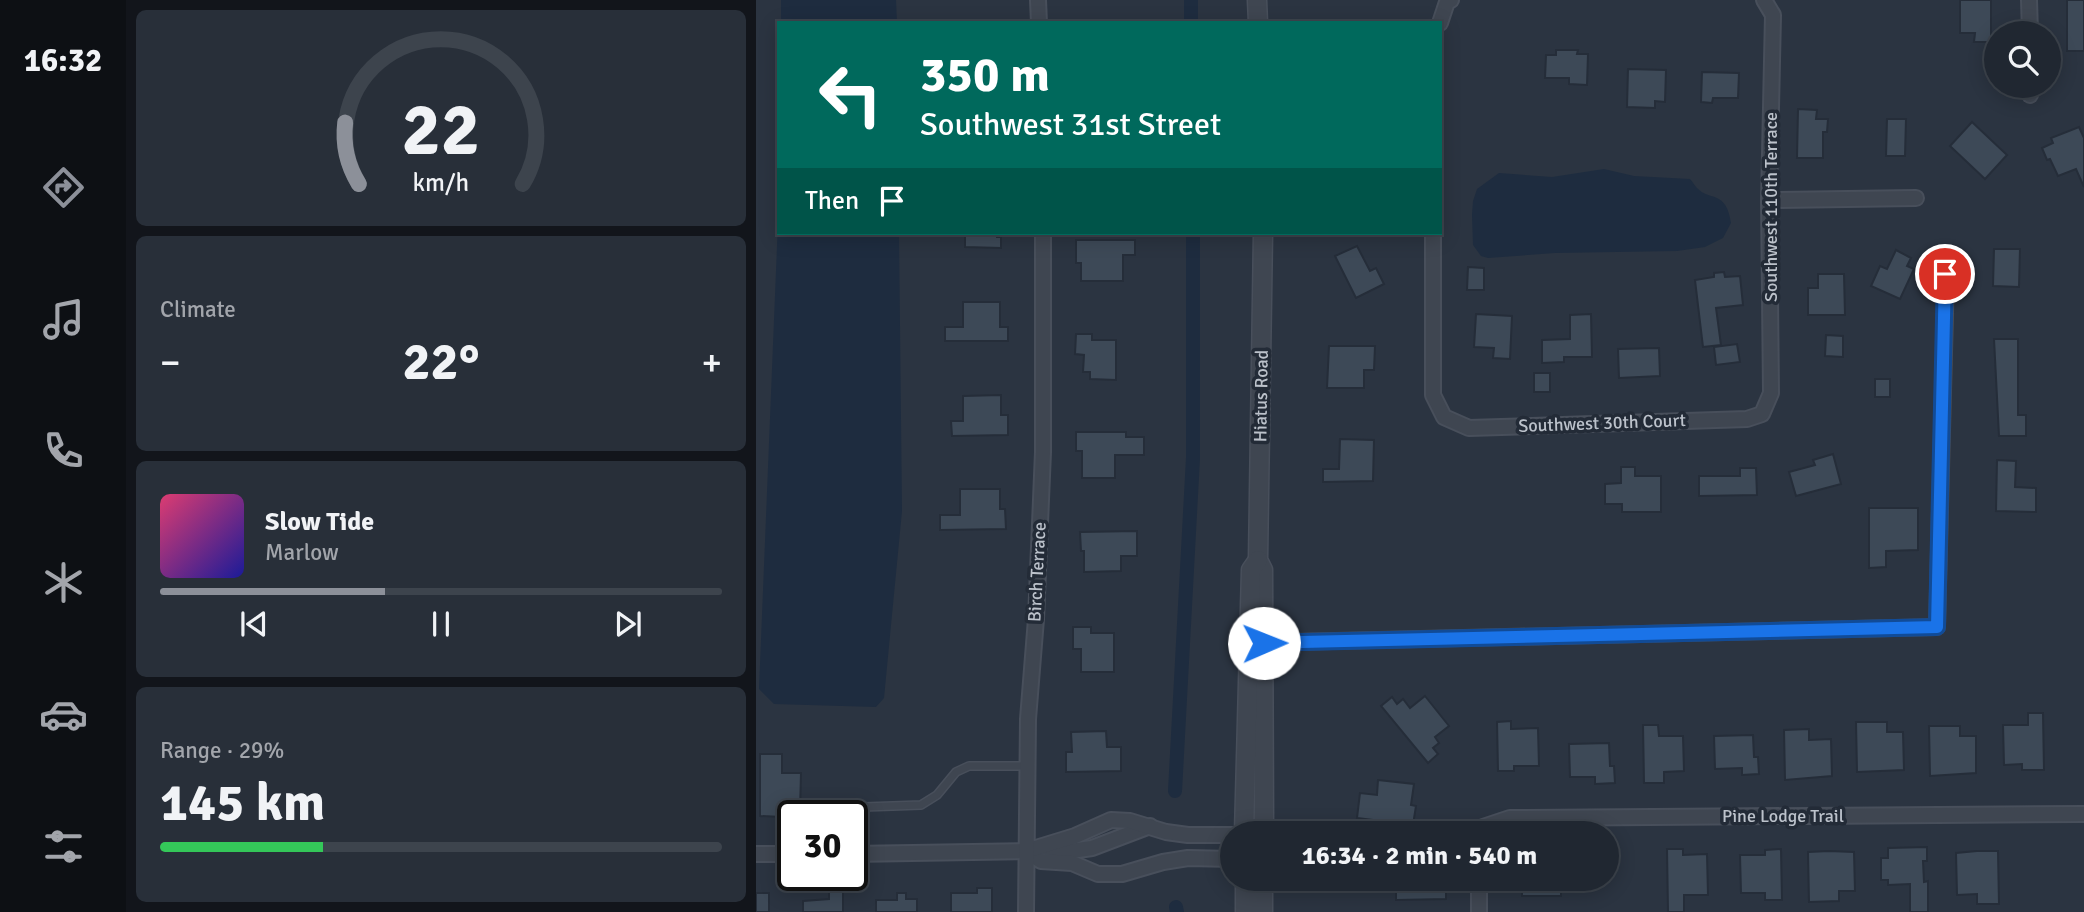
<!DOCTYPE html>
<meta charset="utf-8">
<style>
body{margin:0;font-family:Signika,sans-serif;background:#282f39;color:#f1f3f6;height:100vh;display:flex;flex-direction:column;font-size:26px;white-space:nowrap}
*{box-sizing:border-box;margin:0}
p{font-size:23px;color:#a2a5ab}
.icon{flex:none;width:38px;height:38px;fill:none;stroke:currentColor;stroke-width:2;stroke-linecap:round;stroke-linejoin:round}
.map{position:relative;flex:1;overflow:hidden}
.side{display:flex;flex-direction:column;gap:10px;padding:10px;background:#12151b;width:630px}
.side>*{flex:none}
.banner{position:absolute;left:21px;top:21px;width:665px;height:214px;border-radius:0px;box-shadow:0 4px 18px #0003,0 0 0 2px #3d444d;background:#00695c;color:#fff;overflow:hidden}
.tools{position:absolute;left:1228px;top:21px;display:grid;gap:14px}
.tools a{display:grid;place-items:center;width:77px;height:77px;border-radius:50%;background:#202731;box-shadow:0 4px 18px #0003,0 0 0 2px #3d444d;font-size:35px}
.speed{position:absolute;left:21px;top:800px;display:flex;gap:14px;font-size:35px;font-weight:700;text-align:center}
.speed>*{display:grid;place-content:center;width:91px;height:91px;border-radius:50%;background:#202731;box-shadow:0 4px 18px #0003,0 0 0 2px #3d444d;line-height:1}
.speed .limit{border:4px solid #111;border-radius:10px;background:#fff;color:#111}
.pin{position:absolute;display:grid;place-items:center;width:60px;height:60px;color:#fff;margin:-30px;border:4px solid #fff;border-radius:50%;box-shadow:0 2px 7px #0007}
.me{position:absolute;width:77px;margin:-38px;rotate:89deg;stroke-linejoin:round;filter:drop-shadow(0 0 5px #0008)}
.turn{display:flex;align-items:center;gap:24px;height:147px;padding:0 28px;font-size:32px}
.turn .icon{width:91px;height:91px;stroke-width:2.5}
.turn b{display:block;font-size:49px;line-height:60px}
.then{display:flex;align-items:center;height:66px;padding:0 28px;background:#0003;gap:14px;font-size:26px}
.big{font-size:52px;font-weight:700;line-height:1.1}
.side .tile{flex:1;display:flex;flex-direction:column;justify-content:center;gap:10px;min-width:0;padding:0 24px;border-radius:10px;background:#282f39}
.side .dial{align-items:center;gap:0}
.dial svg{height:182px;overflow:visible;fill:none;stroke:#3d444d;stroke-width:7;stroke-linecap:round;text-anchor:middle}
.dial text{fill:#f1f3f6;stroke:none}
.song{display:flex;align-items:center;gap:21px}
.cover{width:84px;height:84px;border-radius:10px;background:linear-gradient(135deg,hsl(340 70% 55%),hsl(240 70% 35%))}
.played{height:7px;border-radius:4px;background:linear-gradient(90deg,#8c9099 40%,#3d444d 40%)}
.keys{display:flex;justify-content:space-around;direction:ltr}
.heat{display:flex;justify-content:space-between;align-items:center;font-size:38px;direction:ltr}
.charge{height:10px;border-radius:5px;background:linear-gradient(90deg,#34c759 29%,#3d444d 0)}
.trip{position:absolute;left:464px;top:821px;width:399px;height:70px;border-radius:35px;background:#202731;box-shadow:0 4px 18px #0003,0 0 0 2px #3d444d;font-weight:700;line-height:70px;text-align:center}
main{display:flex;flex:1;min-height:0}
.dock{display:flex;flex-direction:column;width:126px;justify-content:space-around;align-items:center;background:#0d1014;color:#a2a5ab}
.dock .icon{width:49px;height:49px}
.dock .current{color:#8c9099}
.dock b{font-size:32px;color:#f1f3f6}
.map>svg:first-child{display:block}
.water{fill:#1e2c3f}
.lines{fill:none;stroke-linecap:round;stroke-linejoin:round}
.canal{stroke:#1e2c3f;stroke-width:14}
.building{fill:#3d4957;stroke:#252d39;stroke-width:2}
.service-casing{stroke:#484f5b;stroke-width:10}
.minor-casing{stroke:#484f5b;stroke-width:18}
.tertiary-casing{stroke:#484f5b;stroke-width:21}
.service{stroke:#3f4651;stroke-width:7}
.minor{stroke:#3f4651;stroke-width:14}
.tertiary{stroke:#3f4651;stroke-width:18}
.route-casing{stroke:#114b97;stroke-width:18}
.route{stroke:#1a73e8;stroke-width:12}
.labels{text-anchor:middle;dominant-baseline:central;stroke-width:7;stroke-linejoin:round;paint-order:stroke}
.street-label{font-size:18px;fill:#bcc2cb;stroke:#232b37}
</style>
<main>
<nav class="dock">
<b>16:32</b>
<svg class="icon current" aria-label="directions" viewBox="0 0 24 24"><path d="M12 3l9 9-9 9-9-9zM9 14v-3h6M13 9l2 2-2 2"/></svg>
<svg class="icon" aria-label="music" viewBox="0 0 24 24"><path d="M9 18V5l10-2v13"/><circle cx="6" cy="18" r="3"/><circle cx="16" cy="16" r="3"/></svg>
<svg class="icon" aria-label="phone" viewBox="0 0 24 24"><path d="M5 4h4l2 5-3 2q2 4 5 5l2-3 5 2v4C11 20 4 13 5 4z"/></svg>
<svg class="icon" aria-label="climate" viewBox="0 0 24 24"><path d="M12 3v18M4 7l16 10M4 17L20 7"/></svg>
<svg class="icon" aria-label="car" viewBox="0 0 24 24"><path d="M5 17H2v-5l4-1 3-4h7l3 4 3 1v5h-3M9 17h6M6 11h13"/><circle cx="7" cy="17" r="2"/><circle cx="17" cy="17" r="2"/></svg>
<svg class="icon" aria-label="filters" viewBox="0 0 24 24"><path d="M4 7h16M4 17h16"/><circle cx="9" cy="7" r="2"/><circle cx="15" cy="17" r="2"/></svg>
</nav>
<section class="side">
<div class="tile dial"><svg viewBox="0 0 100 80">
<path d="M14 69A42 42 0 1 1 86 69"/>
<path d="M14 69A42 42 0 0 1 8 42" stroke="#8c9099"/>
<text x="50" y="56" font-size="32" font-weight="700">22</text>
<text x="50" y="72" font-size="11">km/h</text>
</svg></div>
<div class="tile"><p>Climate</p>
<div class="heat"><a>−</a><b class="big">22°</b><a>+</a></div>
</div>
<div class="tile">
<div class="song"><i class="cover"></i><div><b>Slow Tide</b><p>Marlow</p></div></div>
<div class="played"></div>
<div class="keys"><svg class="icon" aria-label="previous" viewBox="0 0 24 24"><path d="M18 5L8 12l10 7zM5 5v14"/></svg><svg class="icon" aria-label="pause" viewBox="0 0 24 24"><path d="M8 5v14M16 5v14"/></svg><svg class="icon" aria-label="next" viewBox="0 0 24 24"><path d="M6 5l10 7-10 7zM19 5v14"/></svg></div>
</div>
<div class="tile"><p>Range · 29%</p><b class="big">145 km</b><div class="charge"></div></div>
</section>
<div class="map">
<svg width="1328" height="912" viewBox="0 0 1328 912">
<rect width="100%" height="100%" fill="#2b3441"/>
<g class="water">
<polygon points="25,0 140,0 141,23 25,23"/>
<path d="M 848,169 L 878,176 L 934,179 C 937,182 938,185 941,188 C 954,202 970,189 975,223 L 967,238 L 949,247 L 921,251 L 799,253 L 732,258 L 725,256 L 717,245 L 716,215 L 717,201 L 721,189 L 743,173 L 796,177 Z"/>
<polygon points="23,197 23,233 143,233 146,511 128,698 120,707 18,704 3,689"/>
</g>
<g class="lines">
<g class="canal">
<polyline points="435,0 435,23"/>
<polyline points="419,791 437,458 437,233"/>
<polyline points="420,907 421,912"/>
</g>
</g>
<g class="building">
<polygon points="1204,0 1235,0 1235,42 1218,42 1219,33 1204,33"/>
<rect x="1311" y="0" width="17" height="51"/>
<polygon points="800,50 822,50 821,54 832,54 831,85 813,84 813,78 789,78 790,55 800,55"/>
<polygon points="872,69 910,70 909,102 899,101 899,108 871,107"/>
<polygon points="946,72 983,73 982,98 957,98 956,103 945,102"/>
<polygon points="1042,109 1061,110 1060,119 1072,119 1071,132 1067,132 1067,158 1041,158"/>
<polygon points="1131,119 1150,119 1149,156 1130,156"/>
<polygon points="1216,122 1251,155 1229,179 1194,146"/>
<polygon points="1323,127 1328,138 1328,187 1320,169 1302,176 1294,159 1291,160 1286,148 1297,143 1295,138"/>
<polygon points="209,233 241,233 241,237 245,237 245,248 209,247"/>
<polygon points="320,240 379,240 379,255 367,255 367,281 325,281 325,263 320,263"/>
<polygon points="601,246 614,271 620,268 628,284 600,298 579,256"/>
<polygon points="1238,249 1264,249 1263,287 1237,286"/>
<polygon points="1140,250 1155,258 1151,266 1158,269 1144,299 1115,286 1124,266 1131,269"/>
<polygon points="712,267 728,268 728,290 711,290"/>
<polygon points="968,272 969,277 984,276 987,305 960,308 965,345 947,347 939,280 958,277 958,273"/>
<polygon points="1062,274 1088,274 1089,315 1052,315 1052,288 1062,288"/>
<polygon points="207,302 244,302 244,327 252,327 252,341 189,341 189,327 207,327"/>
<polygon points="720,314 756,316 754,359 737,358 738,348 718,347"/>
<polygon points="835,314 836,357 808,357 808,362 786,363 786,340 814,339 814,315"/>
<polygon points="320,334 336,334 336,340 360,340 360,380 334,379 334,372 327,372 328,355 319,354"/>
<polygon points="1070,335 1087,336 1087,357 1069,356"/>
<polygon points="1238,339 1262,339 1262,415 1270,415 1270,436 1243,436"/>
<polygon points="981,344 984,362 960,365 958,347"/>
<polygon points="573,346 619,346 618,370 608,370 608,388 571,388"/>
<polygon points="903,348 904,376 863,378 862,349"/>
<rect x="778" y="373" width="16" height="19"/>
<rect x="1119" y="379" width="15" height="18"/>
<polygon points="245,395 245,415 252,415 252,435 196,436 195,421 207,421 207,396"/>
<polygon points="320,432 370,432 370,437 388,437 388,455 359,455 359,478 326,478 326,451 320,451"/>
<polygon points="584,439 618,440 617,481 567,482 567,469 583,469"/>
<polygon points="1077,454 1085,484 1040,496 1033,472 1059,465 1057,460"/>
<polygon points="1241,460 1260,461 1259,487 1280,488 1280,512 1240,511"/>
<polygon points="865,467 879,467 879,476 905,476 905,512 866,512 866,504 849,504 849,484 865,483"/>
<polygon points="984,468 1000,468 1001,495 943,496 943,476 984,476"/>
<polygon points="204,489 244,489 244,509 249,509 250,529 184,530 184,515 204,515"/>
<polygon points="1113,508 1162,508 1162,550 1130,551 1130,567 1113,568"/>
<polygon points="381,531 381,556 365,556 365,571 328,572 328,551 325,551 324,532"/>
<polygon points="317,627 335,627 335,633 358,633 358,672 325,672 325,649 317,649"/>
<polygon points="669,696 693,726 679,737 683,743 677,748 682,754 672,763 625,706 636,697 641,704 647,699 654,708"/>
<polygon points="1272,713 1287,713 1288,770 1266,770 1266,764 1248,765 1247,725 1272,725"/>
<polygon points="755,721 755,729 782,728 783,766 758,766 758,771 742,771 741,722"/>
<polygon points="1100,722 1131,722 1131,732 1147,732 1148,770 1101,772"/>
<polygon points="887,725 902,725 903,736 927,736 928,771 908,772 908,783 888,783"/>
<polygon points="1173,726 1204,726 1204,736 1220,736 1220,773 1174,776"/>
<polygon points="1053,729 1053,740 1075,739 1076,776 1029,780 1028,730"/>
<polygon points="350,731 351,747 365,747 365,771 310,772 310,752 316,752 315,732"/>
<polygon points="997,735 998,757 1002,757 1003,774 986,775 986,768 959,769 958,736"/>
<polygon points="853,743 854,766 858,766 859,783 839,784 839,777 814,777 813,744"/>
<polygon points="4,754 26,754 26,773 45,773 44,811 25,811 25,817 4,816"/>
<polygon points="622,780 658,784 655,805 660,806 657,825 601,818 604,793 621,795"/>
<polygon points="1171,847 1171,861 1167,861 1168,882 1172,881 1172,912 1154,912 1154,884 1132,885 1132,880 1125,880 1125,858 1132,858 1132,848"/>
<polygon points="911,849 927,849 927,855 951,854 952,895 928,895 928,912 912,912"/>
<polygon points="1025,849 1026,900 1009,900 1009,893 985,893 984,855 1009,855 1009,850"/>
<polygon points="1073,851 1098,852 1099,891 1083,891 1083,901 1053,902 1052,852"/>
<polygon points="1221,851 1242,851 1243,904 1221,904 1221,894 1201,895 1200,853"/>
<polygon points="640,878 690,878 690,899 640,900"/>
<polygon points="773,878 805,878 805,896 766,896 766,885 773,885"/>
<polygon points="73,888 87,888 87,912 47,912 47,901 73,899"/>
<polygon points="221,888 236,888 236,912 195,912 195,893 221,893"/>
<rect x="0" y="893" width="13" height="19"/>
<polygon points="141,893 150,893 150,899 161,899 161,912 120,912 120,900 141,900"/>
</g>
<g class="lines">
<defs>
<g id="service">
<polyline points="79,806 108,807 108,854"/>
<polyline points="108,807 165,805 181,795 200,772 213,766 271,766"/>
</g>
<g id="minor">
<polyline points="282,0 283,23"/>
<polyline points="1273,0 1274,33"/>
<polyline points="684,23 691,2 695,0"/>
<polyline points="1274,86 1274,95"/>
<polyline points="1013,200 1160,198"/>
<polyline points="677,233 677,395 688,417 713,428 991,419 1006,414 1015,393 1013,200 1017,15 1008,0"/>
<polyline points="497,643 1181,627 1190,274"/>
<polyline points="726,833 727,827 754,818 1328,814"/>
<polyline points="289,847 315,851 336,848 394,826"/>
<polyline points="270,851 285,861 316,863 342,874 366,874 407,862 432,858 476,859"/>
<polyline points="0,854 37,854"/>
<polyline points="96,854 270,851 319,836 355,820 374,821 410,832 432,835 476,835"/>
<polyline points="270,912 272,719 280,619 287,452 287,233"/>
<polyline points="723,912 723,878"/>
</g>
<g id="tertiary">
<polyline points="501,0 502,23"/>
<polyline points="507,233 502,560 507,570 508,833"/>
<polyline points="488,833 495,570 502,560"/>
<polyline points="489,878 489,912"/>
<polyline points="507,878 507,912"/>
</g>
</defs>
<use href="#service" class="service-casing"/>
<use href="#minor" class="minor-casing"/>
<use href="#tertiary" class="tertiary-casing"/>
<use href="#service" class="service"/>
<use href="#minor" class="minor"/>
<use href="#tertiary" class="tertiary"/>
</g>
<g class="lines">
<defs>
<polyline id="route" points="508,643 1181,627 1189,274"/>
</defs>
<use href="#route" class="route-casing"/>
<use href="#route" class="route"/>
</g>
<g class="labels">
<g class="street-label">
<text transform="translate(1015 207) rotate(-90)">Southwest 110th Terrace</text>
<text transform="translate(505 396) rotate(-89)">Hiatus Road</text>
<text transform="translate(846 423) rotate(-2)">Southwest 30th Court</text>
<text transform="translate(281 572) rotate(-87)">Birch Terrace</text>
<text x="1027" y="816">Pine Lodge Trail</text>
</g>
</g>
</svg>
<div class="tools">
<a><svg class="icon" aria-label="search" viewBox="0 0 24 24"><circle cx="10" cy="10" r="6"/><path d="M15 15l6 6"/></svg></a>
</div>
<div class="speed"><div class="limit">30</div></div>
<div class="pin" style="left:1189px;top:274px;background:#d93025"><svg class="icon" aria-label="arrive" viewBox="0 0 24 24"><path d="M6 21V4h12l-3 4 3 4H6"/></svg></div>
<svg class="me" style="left:508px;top:643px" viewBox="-20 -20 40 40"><circle r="19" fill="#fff"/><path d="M0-13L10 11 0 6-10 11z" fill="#1a73e8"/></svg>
<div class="trip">16:34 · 2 min · 540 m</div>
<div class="banner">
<div class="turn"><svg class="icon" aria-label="left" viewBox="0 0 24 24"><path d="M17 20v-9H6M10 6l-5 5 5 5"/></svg><div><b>350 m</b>Southwest 31st Street</div></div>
<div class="then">Then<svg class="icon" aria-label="arrive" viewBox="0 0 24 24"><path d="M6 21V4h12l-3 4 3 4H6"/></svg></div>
</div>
</div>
</main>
